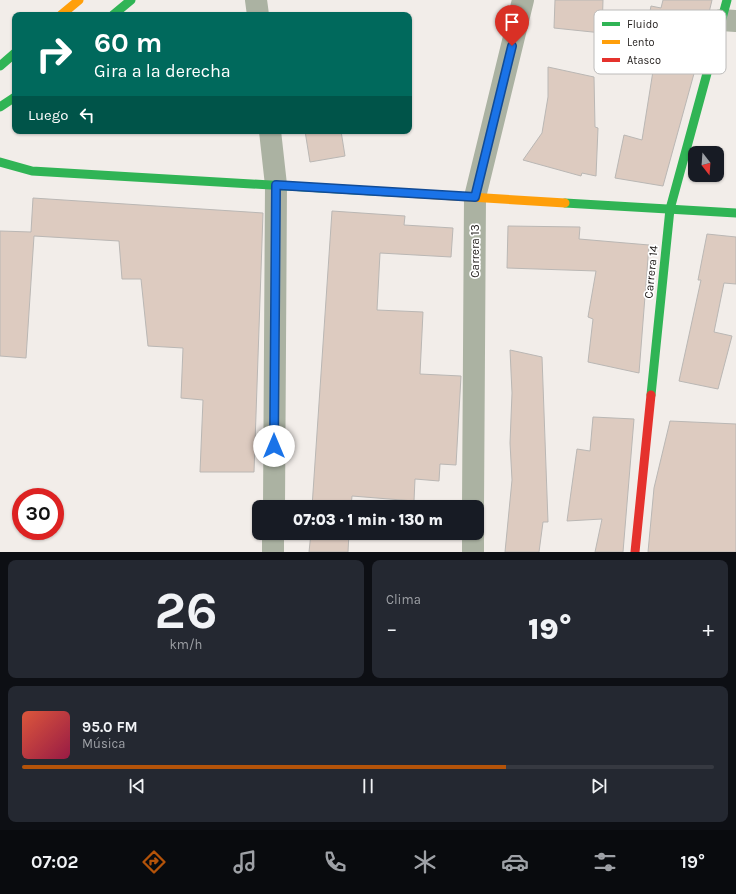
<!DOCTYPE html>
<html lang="es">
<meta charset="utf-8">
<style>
body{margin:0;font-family:Karla,sans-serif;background:#242831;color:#f1f3f6;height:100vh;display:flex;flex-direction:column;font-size:15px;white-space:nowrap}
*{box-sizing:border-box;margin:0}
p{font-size:13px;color:#9ea1a6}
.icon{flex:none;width:22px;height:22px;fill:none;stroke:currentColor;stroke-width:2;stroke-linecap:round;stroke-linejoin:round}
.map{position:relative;height:552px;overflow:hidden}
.drawer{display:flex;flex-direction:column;gap:8px;padding:8px;background:#0d0f14;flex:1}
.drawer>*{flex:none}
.guide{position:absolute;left:12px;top:12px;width:400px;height:122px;border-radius:8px;box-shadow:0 1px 3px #0004;background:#00695c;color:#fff;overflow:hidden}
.needle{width:26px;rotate:163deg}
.fabs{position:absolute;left:688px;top:146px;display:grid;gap:8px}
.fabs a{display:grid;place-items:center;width:36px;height:36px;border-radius:8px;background:#171b24;box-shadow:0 1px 3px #0004;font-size:20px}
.speed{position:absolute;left:12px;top:488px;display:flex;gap:8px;font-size:20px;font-weight:700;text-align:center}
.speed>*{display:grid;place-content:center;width:52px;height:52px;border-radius:50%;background:#171b24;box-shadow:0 1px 3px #0004;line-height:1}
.speed .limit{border:6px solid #d22;background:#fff;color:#111}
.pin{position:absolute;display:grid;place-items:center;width:34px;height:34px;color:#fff;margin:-41px -17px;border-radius:50% 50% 50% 0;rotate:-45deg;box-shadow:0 0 4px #0007}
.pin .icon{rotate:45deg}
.me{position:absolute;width:44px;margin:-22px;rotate:0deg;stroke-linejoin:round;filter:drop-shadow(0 0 3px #0008)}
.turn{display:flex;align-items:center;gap:14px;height:84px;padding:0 16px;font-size:18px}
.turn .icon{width:52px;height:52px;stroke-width:2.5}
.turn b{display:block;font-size:28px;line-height:34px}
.then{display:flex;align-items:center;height:38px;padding:0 16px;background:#0003;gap:8px;font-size:15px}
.big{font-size:30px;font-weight:800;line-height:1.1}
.drawer .card{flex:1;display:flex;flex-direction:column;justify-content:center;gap:6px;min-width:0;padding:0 14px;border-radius:8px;background:#242831}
.drawer .dial{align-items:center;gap:0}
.dial b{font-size:52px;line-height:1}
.song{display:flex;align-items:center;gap:12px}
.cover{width:48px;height:48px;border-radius:6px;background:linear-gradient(135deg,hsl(10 70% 55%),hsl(340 70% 35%))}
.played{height:4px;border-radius:2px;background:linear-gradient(90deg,#b45309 70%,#363941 70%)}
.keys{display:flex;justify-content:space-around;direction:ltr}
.heat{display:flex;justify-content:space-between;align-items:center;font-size:22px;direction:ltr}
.drawer .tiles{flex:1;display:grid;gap:8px;grid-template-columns:1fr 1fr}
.card:last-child{grid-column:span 2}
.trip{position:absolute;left:252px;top:500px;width:232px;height:40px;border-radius:8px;background:#171b24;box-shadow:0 1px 3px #0004;font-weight:800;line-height:40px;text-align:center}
.dock{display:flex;height:64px;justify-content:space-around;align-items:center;background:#090b0e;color:#9ea1a6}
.dock .icon{width:28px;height:28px}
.dock .current{color:#b45309}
.dock b{font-size:18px;color:#f1f3f6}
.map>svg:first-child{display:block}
.building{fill:#ddcbc0;stroke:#bab7b4}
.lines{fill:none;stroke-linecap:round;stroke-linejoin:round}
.street{stroke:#abb2a2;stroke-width:22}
.fast{stroke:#30b455;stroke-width:9}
.slow{stroke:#ff9f0a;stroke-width:9}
.jam{stroke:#e5322d;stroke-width:9}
.route-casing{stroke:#114b97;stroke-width:10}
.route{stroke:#1a73e8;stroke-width:7}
.labels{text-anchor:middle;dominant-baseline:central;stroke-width:3.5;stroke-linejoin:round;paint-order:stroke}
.street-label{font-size:12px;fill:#201c1a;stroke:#fff}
.key{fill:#fff;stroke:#bcbbba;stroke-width:1}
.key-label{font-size:11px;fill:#201c1a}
</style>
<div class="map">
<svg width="736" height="552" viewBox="0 0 736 552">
<rect width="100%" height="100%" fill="#f2ede9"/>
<g class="building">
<polygon points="555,0 603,0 602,33 554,28"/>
<polygon points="663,0 712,0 698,59 663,186 615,178 624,135 642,140 657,46 644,43 651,6 661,8"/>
<polygon points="548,67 594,77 595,127 598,128 596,176 582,173 581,176 523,160 542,133 548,97"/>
<polygon points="305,131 341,131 345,156 310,162"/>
<polygon points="33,198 263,213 254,472 200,472 203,400 181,398 183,348 148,346 141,279 122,279 119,241 34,236 26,358 0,356 0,231 31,232"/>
<polygon points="332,211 405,216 404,225 453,228 451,257 380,253 377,310 423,312 420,374 461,376 456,465 440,464 439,481 415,479 414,501 352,496 351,507 312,507"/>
<polygon points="508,226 580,227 579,239 649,245 639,373 588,362 593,319 588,317 596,271 507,268"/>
<polygon points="707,234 736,237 736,284 724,283 714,332 732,336 718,389 679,381 701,280 698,280"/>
<polygon points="510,350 542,357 548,522 543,522 539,552 505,552 512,480 510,443 512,393"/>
<polygon points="593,417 634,419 623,552 595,552 602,519 567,521 577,449 590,451"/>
<polygon points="670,421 736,424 736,552 648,552 654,488"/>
<polygon points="311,533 349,533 348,552 309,552"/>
</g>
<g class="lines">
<g class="street">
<polyline points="256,0 258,15"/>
<polyline points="721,20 736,21"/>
<polyline points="270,131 276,185 274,507"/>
<polyline points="473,507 475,197 523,0"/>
<polyline points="273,552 273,533"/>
<polyline points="473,552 473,533"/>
</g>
<g class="fast">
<polyline points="113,15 131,0"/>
<polyline points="0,66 15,53"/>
<polyline points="0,107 15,97"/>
<polyline points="0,162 32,171 389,192"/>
<polyline points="565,203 736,213"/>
<polyline points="651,395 670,209 727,0"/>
</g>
<g class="slow">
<polyline points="61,15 79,0"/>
<polyline points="389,192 565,203"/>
</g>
<polyline class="jam" points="635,552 651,395"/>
</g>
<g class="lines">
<defs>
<polyline id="route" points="274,446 276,185 475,197 512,46"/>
</defs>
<use href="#route" class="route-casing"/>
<use href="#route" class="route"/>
</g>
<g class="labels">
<g class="street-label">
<text transform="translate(475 251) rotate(-90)">Carrera 13</text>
<text transform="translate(651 272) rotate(-84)">Carrera 14</text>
</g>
</g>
<rect x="594" y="10" width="132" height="64" rx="6" class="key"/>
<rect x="602" y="22" width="18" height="4" fill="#30b455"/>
<rect x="602" y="40" width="18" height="4" fill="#ff9f0a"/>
<rect x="602" y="58" width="18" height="4" fill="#e5322d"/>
<g class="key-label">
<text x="627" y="28">Fluido</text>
<text x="627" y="46">Lento</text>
<text x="627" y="64">Atasco</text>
</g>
</svg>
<div class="fabs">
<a><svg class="needle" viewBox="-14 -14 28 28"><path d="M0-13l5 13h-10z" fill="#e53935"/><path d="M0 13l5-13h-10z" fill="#9ea1a6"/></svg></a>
</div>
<div class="speed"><div class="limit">30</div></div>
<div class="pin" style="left:512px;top:46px;background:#d93025"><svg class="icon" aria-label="arrive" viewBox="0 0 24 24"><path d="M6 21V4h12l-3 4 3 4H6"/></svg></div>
<svg class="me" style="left:274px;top:446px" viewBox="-20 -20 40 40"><circle r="19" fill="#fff"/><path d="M0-13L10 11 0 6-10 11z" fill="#1a73e8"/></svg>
<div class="trip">07:03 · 1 min · 130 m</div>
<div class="guide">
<div class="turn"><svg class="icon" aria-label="right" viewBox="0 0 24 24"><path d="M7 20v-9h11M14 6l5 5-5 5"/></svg><div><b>60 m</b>Gira a la derecha</div></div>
<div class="then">Luego<svg class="icon" aria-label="left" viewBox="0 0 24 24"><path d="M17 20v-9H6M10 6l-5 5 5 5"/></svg></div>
</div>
</div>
<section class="drawer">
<div class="tiles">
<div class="card dial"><b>26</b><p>km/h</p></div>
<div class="card"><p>Clima</p>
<div class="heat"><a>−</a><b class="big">19°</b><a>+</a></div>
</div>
<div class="card">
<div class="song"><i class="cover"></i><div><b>95.0 FM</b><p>Música</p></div></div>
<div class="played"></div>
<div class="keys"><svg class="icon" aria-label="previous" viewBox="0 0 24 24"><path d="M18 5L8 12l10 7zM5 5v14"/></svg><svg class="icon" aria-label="pause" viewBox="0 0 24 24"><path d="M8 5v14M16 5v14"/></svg><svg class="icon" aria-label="next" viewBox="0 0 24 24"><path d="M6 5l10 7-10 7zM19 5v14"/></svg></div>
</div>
</div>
</section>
<nav class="dock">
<b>07:02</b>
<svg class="icon current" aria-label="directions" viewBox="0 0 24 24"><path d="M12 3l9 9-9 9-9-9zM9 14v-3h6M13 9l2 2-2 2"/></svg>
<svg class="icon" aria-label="music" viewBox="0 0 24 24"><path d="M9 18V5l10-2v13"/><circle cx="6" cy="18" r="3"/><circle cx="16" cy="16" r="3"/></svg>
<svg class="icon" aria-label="phone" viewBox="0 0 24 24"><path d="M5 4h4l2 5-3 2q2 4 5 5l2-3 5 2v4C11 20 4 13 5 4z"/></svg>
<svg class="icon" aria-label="climate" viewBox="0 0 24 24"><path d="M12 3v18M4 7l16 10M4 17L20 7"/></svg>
<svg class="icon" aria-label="car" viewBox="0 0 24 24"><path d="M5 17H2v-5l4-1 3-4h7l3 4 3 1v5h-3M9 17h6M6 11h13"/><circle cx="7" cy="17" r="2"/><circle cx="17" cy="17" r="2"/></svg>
<svg class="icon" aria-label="filters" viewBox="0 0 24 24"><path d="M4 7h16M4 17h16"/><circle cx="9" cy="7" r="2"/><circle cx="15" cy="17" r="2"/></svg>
<b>19°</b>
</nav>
